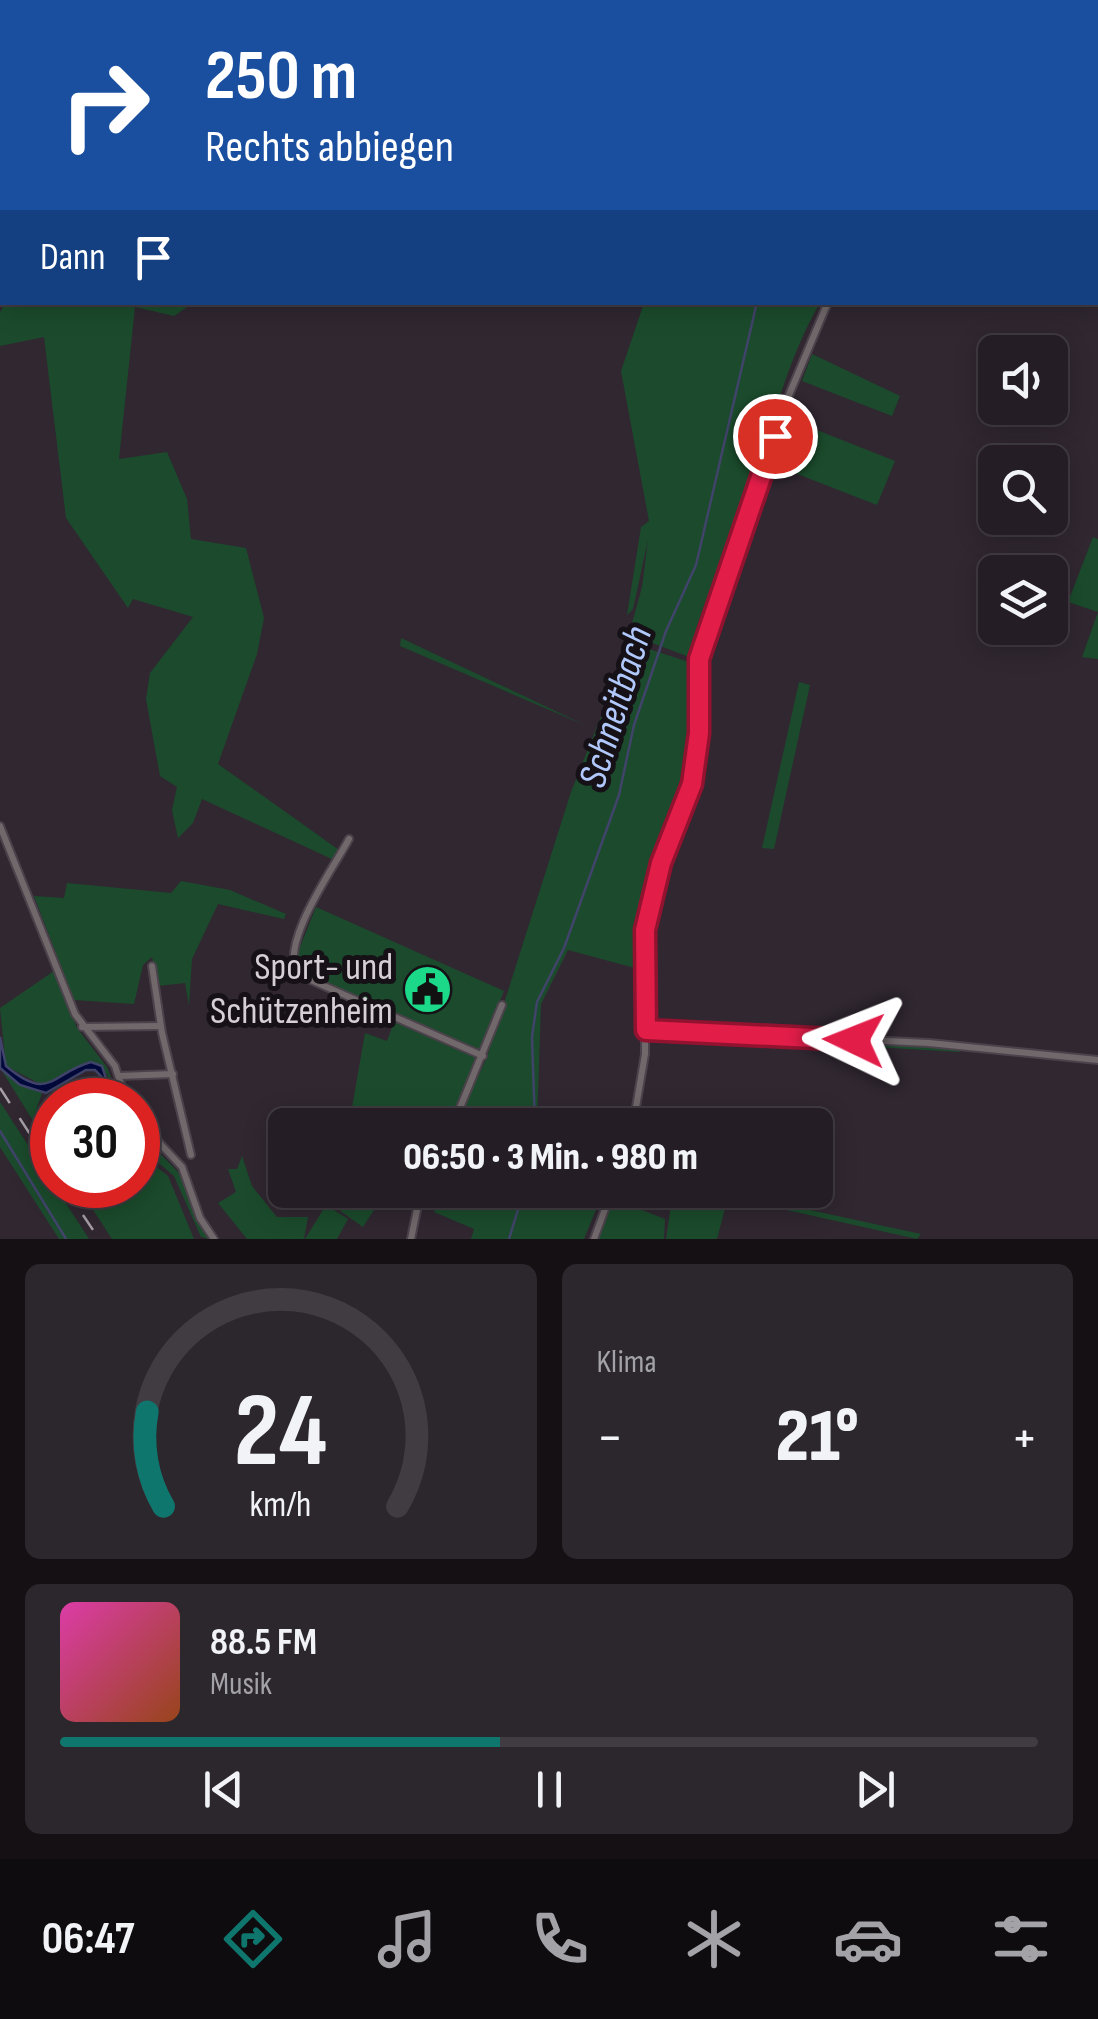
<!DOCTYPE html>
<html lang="de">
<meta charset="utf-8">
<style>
body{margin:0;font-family:"Sofia Sans Condensed",sans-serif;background:#2c262d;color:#f1f3f6;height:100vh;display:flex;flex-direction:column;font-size:38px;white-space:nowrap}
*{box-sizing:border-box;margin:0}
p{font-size:32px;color:#a3a2a7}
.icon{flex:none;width:55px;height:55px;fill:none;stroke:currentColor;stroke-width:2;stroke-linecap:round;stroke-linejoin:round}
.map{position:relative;height:1239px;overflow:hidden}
.panel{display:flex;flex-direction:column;gap:25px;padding:25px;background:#141014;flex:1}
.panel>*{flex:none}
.guide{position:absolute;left:0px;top:0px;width:1100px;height:305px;box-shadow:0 5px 25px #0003,0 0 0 2px #413b42;background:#1a4fa0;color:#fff;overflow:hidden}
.fabs{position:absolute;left:978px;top:335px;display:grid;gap:20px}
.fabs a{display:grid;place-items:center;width:90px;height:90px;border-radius:15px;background:#241d25;box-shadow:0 5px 25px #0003,0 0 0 2px #413b42;font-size:50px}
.speed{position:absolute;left:30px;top:1078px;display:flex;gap:20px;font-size:50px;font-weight:700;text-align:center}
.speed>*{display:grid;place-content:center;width:130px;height:130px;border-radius:50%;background:#241d25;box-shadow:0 5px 25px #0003,0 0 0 2px #413b42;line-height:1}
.speed .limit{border:15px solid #d22;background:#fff;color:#111}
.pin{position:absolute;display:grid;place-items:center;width:85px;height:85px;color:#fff;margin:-42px;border:5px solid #fff;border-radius:50%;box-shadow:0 2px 10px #0007}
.me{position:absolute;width:110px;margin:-55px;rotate:272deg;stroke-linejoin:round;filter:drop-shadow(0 0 8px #0008)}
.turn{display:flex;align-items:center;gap:35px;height:210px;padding:0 40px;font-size:45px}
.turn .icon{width:130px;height:130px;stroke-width:2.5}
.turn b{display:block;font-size:70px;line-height:85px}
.then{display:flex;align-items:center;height:95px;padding:0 40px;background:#0003;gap:20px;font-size:38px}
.big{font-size:75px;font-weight:800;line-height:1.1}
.panel .tile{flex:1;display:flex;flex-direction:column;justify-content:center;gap:15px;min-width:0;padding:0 35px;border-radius:15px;background:#2c262d}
.panel .dial{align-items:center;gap:0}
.dial svg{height:260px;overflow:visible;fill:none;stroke:#413b42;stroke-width:7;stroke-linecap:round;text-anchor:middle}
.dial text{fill:#f1f3f6;stroke:none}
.song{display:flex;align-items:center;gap:30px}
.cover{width:120px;height:120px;border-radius:15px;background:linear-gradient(135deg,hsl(320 70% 55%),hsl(20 70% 35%))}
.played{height:10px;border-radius:5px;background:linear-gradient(90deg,#0f766e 45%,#413b42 45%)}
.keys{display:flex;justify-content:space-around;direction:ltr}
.heat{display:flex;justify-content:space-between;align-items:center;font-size:55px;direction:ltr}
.panel .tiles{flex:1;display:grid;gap:25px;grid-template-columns:1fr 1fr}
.tile:last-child{grid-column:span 2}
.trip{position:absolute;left:268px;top:1108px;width:565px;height:100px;border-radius:15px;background:#241d25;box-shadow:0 5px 25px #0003,0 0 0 2px #413b42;font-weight:800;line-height:100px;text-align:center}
.dock{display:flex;height:160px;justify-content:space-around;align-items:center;background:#0e0c0f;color:#a3a2a7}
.dock .icon{width:70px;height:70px}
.dock .current{color:#0f766e}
.dock b{font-size:45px;color:#f1f3f6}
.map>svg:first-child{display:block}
.green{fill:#1b4b2c}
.water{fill:#01093c;stroke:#41446a;stroke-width:2.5}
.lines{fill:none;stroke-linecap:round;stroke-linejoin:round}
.stream{stroke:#41446a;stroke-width:2.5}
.minor-casing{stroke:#4b424b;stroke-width:10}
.minor{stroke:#70686a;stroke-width:6}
.rail{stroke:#a69fa7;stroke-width:2.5;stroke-dasharray:18 18;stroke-linecap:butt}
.route-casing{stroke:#92132f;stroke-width:25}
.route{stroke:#e11d48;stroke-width:18}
.labels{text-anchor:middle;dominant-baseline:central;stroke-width:10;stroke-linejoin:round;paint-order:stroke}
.poi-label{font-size:38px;fill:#d6cfd6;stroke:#161116;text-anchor:end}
.water-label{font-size:40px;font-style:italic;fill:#b0c8fb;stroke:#161116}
</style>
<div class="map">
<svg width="1098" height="1239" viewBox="0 0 1098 1239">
<rect width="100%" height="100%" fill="#302731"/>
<g class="green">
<polygon points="0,0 238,0 2,2 2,287"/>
<polygon points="6,303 193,303 174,316 135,307 119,459 167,452 187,499 191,539 246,548 264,618 257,654 218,764 339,850 334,860 202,799 193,823 178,838 172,810 177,787 160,776 146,699 150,673 193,617 133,599 128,608 66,518 44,337 0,346 0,312"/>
<path d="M 644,303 L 820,303 C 786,361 772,427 750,490 C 730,546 702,599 689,657 L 629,634 L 642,587 L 648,540 L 633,609 L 627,615 L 641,527 L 649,521 L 621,371 Z"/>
<polygon points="812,354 900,396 892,416 802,381"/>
<polygon points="784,417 895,461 877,505 769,463"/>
<polygon points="1093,537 1098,539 1098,659 1082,657 1098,612 1068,602"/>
<polygon points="401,638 587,726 400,646"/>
<polygon points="630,643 689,662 687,765 645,881 635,968 568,950 541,1004 537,1125 456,1125 487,1057 571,792"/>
<polygon points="799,682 810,685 774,849 762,848"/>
<polygon points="181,881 230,890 286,914 284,919 218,904 192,959 189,1006 185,983 158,986 152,957 143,965 134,1004 74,1000 34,896 64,898 67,883 171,893"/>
<polygon points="316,907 504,991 479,1052 301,972 294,962"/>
<polygon points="54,971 77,1028 107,1067 120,1100 113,1100 107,1074 86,1062 44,1086 6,1066 0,1008"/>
<polygon points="394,1022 478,1059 451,1125 349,1125 365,1033 387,1041"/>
<polygon points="653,1034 960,1048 960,1052"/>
<polygon points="2,1071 42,1093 36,1110 41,1103 89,1079 101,1096 99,1100 52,1100 52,1151"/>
<polygon points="0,1102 89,1239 59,1239 0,1147"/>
<polygon points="138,1131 178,1172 209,1239 201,1237 174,1176 148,1154 138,1157"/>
<polygon points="242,1156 252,1186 277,1217 308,1217 304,1239 247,1239 218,1203 236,1192 228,1169 237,1169"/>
<polygon points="149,1161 168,1176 194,1239 112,1239 77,1185 138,1185 138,1165"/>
<polygon points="330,1190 367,1190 379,1202 363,1227 326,1201"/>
<polygon points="445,1190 604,1190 584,1239 471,1239 474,1229 434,1212"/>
<polygon points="630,1190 717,1190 921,1234 917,1239 728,1197 717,1239 666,1239 671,1205"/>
<polygon points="611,1198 665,1219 664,1239 595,1239"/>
<polygon points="326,1205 348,1219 337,1239 305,1239"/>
</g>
<path class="water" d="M 0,1037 L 6,1066 C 50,1103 51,1073 91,1062 L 102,1066 L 113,1100 L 104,1100 L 101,1076 L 95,1070 L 86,1070 L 46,1093 L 20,1085 L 0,1068 Z"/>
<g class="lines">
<g class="stream">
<polyline points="932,2 933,0"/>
<polyline points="535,1125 532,1037 537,1002 564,948 619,795 634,725 666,631 696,565 757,302"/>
<polyline points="0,1131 66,1239"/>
<polyline points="509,1239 524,1190"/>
</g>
<defs>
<g id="minor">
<polyline points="725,0 730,2"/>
<polyline points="848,0 851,2"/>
<polyline points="746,2 747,0"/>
<polyline points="876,2 877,0"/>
<polyline points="1039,2 1042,0"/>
<polyline points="0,826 75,1014 115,1066 126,1100"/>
<path d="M 349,839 C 333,869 280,942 297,974 L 483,1056"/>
<polyline points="152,966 162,1033 191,1155"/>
<polyline points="82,1027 160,1026"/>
<polyline points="646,1030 929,1043 1098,1060"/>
<polyline points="119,1076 173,1074"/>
<polyline points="138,1120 182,1167 200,1218 214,1239"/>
<polyline points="453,1125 502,1005"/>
<polyline points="633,1125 645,1054 645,930 654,884 692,784 702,646 789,395 828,302"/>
<polyline points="411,1239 421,1190"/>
<polyline points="594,1239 612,1190"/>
</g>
</defs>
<use href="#minor" class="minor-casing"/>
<use href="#minor" class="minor"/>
<g class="rail">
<polyline points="0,1088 52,1168"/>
<polyline points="63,1185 99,1239"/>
</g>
</g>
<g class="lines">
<defs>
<polyline id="route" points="775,436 699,659 699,733 692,784 661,863 645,930 646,1030 854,1040"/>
</defs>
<use href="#route" class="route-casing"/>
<use href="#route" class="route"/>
</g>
<defs>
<symbol id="civic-disc" viewBox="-11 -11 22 22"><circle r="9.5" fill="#1bd988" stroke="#161116"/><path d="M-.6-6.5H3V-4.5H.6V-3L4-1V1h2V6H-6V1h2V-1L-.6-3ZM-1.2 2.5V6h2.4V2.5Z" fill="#111"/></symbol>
</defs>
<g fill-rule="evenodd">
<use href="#civic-disc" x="400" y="962" width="55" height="55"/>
</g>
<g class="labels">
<g class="poi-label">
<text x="393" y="967">Sport- und<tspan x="393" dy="44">Schützenheim</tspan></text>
</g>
<g class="water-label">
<text transform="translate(616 707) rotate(-73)">Schneitbach</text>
</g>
</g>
</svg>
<div class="fabs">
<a><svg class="icon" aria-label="sound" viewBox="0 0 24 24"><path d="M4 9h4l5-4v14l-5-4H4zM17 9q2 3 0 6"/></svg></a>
<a><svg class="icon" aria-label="search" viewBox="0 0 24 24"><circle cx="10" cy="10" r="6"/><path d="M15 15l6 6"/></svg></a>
<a><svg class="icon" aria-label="layers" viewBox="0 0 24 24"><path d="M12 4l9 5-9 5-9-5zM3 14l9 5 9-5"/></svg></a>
</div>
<div class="speed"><div class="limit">30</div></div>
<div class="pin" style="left:775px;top:436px;background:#d93025"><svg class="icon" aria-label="arrive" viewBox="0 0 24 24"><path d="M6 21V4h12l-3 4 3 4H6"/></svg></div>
<svg class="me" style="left:854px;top:1040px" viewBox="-20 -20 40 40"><path d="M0-17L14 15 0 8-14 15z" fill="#e11d48" stroke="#fff" stroke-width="4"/></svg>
<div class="trip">06:50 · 3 Min. · 980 m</div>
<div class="guide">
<div class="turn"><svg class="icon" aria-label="right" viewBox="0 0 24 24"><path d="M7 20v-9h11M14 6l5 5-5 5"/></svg><div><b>250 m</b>Rechts abbiegen</div></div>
<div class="then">Dann<svg class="icon" aria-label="arrive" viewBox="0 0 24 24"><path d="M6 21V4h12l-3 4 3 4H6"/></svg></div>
</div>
</div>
<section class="panel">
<div class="tiles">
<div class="tile dial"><svg viewBox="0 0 100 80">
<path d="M14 69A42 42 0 1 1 86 69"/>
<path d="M14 69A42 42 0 0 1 9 40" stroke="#0f766e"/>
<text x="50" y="56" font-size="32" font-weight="700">24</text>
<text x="50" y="72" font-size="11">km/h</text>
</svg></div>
<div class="tile"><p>Klima</p>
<div class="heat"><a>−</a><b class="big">21°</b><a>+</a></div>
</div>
<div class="tile">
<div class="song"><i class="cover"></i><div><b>88.5 FM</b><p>Musik</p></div></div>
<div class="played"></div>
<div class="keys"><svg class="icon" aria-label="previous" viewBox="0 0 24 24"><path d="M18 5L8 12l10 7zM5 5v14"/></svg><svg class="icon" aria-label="pause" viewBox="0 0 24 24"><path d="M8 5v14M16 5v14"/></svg><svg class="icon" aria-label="next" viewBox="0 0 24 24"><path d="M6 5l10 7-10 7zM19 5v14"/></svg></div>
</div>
</div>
</section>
<nav class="dock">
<b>06:47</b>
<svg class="icon current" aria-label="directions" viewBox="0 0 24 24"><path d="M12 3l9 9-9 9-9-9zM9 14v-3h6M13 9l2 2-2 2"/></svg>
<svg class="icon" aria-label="music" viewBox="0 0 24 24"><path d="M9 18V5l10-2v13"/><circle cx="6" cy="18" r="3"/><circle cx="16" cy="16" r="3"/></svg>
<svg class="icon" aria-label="phone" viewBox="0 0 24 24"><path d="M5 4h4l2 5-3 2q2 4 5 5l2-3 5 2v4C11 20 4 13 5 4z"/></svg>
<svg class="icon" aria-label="climate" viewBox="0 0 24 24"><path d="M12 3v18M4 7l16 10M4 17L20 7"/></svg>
<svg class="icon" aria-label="car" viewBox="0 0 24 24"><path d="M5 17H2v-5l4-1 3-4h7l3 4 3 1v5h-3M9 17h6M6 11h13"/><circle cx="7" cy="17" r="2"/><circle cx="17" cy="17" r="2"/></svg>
<svg class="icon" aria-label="filters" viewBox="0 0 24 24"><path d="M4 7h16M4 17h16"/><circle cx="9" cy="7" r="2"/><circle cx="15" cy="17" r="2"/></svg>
</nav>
